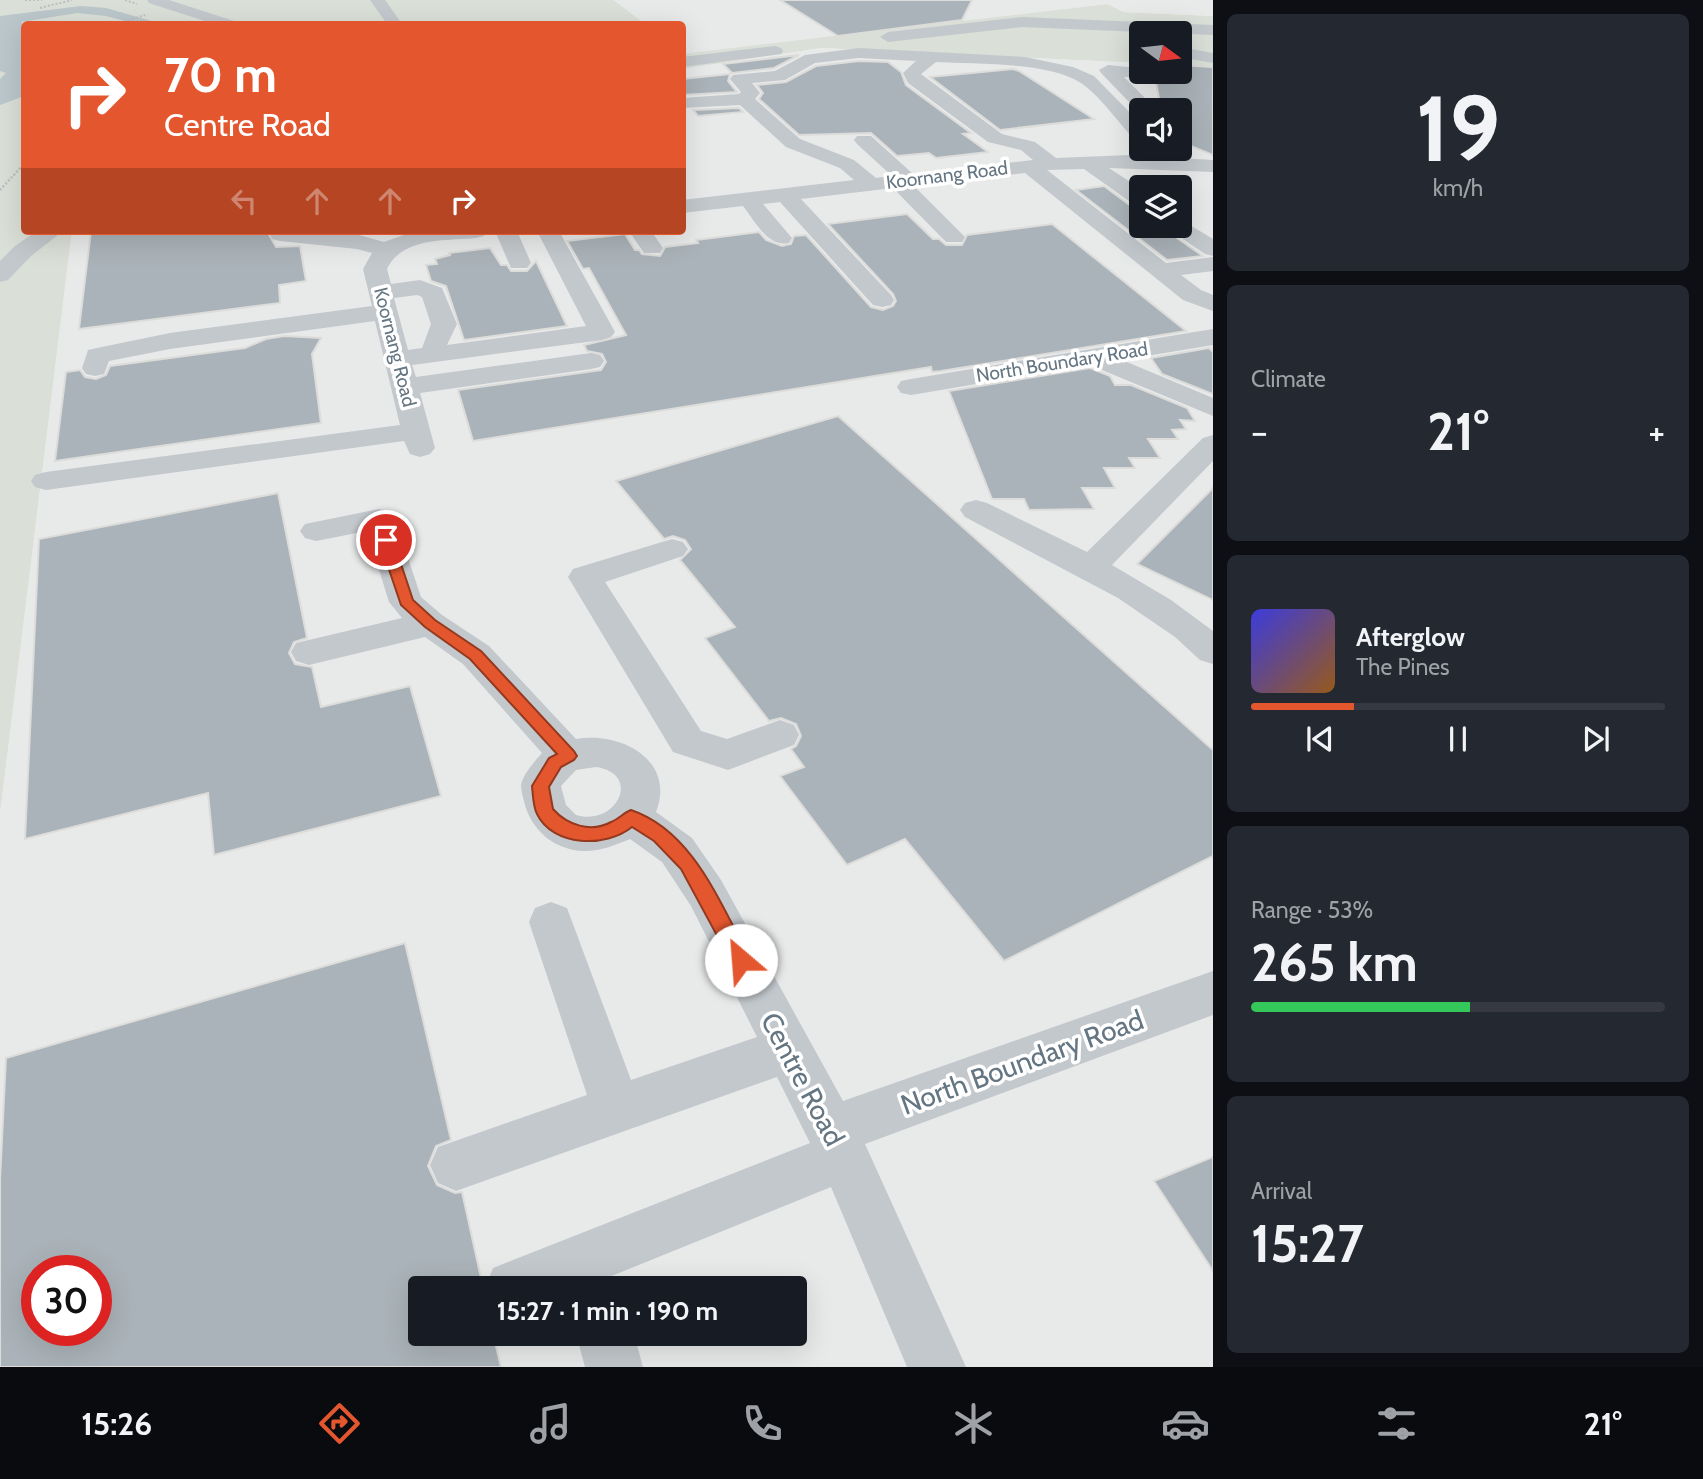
<!DOCTYPE html>
<meta charset="utf-8">
<style>
body{margin:0;font-family:Cabin,sans-serif;background:#242831;color:#f1f3f6;height:100vh;display:flex;flex-direction:column;font-size:26px;white-space:nowrap}
*{box-sizing:border-box;margin:0}
p{font-size:23px;color:#9ea1a6}
.icon{flex:none;width:38px;height:38px;fill:none;stroke:currentColor;stroke-width:2;stroke-linecap:round;stroke-linejoin:round}
.map{position:relative;flex:1;overflow:hidden}
.panel{display:flex;flex-direction:column;gap:14px;padding:14px;background:#0d0f14;width:490px}
.panel>*{flex:none}
.guide{position:absolute;left:21px;top:21px;width:665px;height:214px;border-radius:7px;box-shadow:0 7px 28px #0002;background:#e4572e;color:#fff;overflow:hidden}
.needle{width:46px;rotate:105deg}
.tools{position:absolute;left:1129px;top:21px;display:grid;gap:14px}
.tools a{display:grid;place-items:center;width:63px;height:63px;border-radius:7px;background:#171b24;box-shadow:0 7px 28px #0002;font-size:35px}
.speed{position:absolute;left:21px;top:1255px;display:flex;gap:14px;font-size:35px;font-weight:700;text-align:center}
.speed>*{display:grid;place-content:center;width:91px;height:91px;border-radius:50%;background:#171b24;box-shadow:0 7px 28px #0002;line-height:1}
.speed .limit{border:10px solid #d22;background:#fff;color:#111}
.pin{position:absolute;display:grid;place-items:center;width:60px;height:60px;color:#fff;margin:-30px;border:4px solid #fff;border-radius:50%;box-shadow:0 2px 7px #0007}
.me{position:absolute;width:77px;margin:-38px;rotate:333deg;stroke-linejoin:round;filter:drop-shadow(0 0 5px #0008)}
.turn{display:flex;align-items:center;gap:24px;height:147px;padding:0 28px;font-size:32px}
.turn .icon{width:91px;height:91px;stroke-width:2.5}
.turn b{display:block;font-size:49px;line-height:60px}
.lanes{display:flex;align-items:center;height:66px;padding:0 28px;background:#0003;justify-content:center;gap:35px;direction:ltr}
.lanes .off{opacity:.35}
.big{font-size:52px;font-weight:700;line-height:1.1}
.panel .card{flex:1;display:flex;flex-direction:column;justify-content:center;gap:10px;min-width:0;padding:0 24px;border-radius:10px;background:#242831}
.panel .dial{align-items:center;gap:0}
.dial b{font-size:91px;line-height:1}
.song{display:flex;align-items:center;gap:21px}
.cover{width:84px;height:84px;border-radius:10px;background:linear-gradient(135deg,hsl(240 70% 55%),hsl(30 70% 35%))}
.played{height:7px;border-radius:4px;background:linear-gradient(90deg,#e4572e 25%,#363941 25%)}
.keys{display:flex;justify-content:space-around;direction:ltr}
.heat{display:flex;justify-content:space-between;align-items:center;font-size:38px;direction:ltr}
.charge{height:10px;border-radius:5px;background:linear-gradient(90deg,#34c759 53%,#363941 0)}
.trip{position:absolute;left:408px;top:1276px;width:399px;height:70px;border-radius:7px;background:#171b24;box-shadow:0 7px 28px #0002;font-weight:700;line-height:70px;text-align:center}
.tabs{display:flex;height:112px;justify-content:space-around;align-items:center;background:#090b0e;color:#9ea1a6}
.tabs .icon{width:49px;height:49px}
.tabs .current{color:#e4572e}
.tabs b{font-size:32px;color:#f1f3f6}
main{display:flex;flex:1;min-height:0}
.map>svg:first-child{display:block}
.built{fill:#e8e9e9;fill-rule:evenodd}
.green{fill:#dadfd7}
.water{fill:#bbc7cb}
.building{fill:#aab3b9;stroke:#dcdcda;stroke-width:2;fill-rule:evenodd}
.lines{fill:none;stroke-linecap:round;stroke-linejoin:round}
.path-far1{stroke:#bbbfc2;stroke-width:2;stroke-dasharray:2 2;stroke-linecap:butt}
.path{stroke:#bbbfc2;stroke-width:2.5;stroke-dasharray:2 2;stroke-linecap:butt}
.minor{fill:#c3c8cc;fill-rule:evenodd}
.route{fill:#e4572e;stroke:#94391e;stroke-width:2}
.labels{text-anchor:middle;dominant-baseline:central;stroke-width:7;stroke-linejoin:round;paint-order:stroke}
.far-street-label{font-size:19px;fill:#657683;stroke:#fff}
.near-street-label{font-size:28px;fill:#657683;stroke:#fff}
</style>
<main>
<div class="map">
<svg width="1213" height="1367" viewBox="0 0 1213 1367">
<rect width="100%" height="100%" fill="#fafaf8"/>
<g class="built">
<polygon points="614,0 1213,0 1213,16 1124,12 1107,4 684,55 682,24 645,24"/>
<path d="M 821,48 L 1141,63 L 1141,72 L 1180,72 L 1180,65 L 1213,67 L 1213,1367 L 0,1367 L 0,814 L 72,231 L 682,231 L 683,69 ZM 1141,110 L 1180,110 L 1180,149 L 1141,149 ZM 1141,187 L 1180,187 L 1180,226 L 1141,226 ZM 37,1270 L 96,1270 L 96,1330 L 37,1330 ZM 420,1288 L 794,1288 L 794,1334 L 420,1334 Z"/>
</g>
<g class="green">
<polygon points="0,0 614,0 645,24 24,24 24,231 72,231 0,814"/>
<polygon points="1107,4 1124,12 1213,16 1213,67 1180,65 1180,33 1141,33 1141,63 821,48 683,69 682,54"/>
</g>
<polygon class="water" points="81,6 106,8 162,24 136,24 106,16 77,13 21,22 24,26 24,96 0,105 0,79 6,73 0,71 0,16"/>
<g class="building">
<polygon points="780,0 972,0 962,20 838,36"/>
<polygon points="799,55 774,68 732,73 723,64"/>
<polygon points="859,61 888,62 901,72 906,85 971,133 963,134 988,152 936,158 929,153 897,156 871,133 799,135 759,99 763,93 757,85 786,82 816,66"/>
<polygon points="1180,65 1213,67 1213,155 1191,146 1184,111 1161,109 1154,72 1180,72"/>
<polygon points="1013,69 1019,71 1094,119 1000,130 930,77"/>
<polygon points="730,74 728,81 737,92 682,95 682,79"/>
<polygon points="739,108 743,112 698,116 693,110"/>
<polygon points="1104,186 1131,206 1141,207 1141,226 1165,226 1170,233 1203,256 1167,260 1076,190"/>
<polygon points="907,214 933,239 939,239 946,245 962,245 967,235 1052,224 1186,331 941,371 932,372 931,367 473,441 458,390 601,370 606,362 602,354 587,351 584,345 626,335 589,268 583,269 567,241 625,234 635,250 639,250 642,254 660,256 665,247 698,243 696,240 759,232 766,240 782,246 791,244 794,236 806,235 871,307 883,310 893,306 896,301 893,294 828,224"/>
<polygon points="91,231 267,231 276,247 300,246 306,281 279,285 280,303 79,329"/>
<polygon points="490,248 501,265 507,265 511,271 527,271 536,261 567,326 464,340 446,286 431,281 426,265 437,264 435,259 450,255 449,253"/>
<polygon points="284,336 321,338 312,354 321,423 55,461 66,372 80,370 85,377 96,379 106,375 110,366 245,348 266,339"/>
<polygon points="1209,348 1213,352 1213,394 1162,374 1151,358"/>
<polygon points="1090,368 1110,376 1115,385 1131,385 1187,408 1195,421 1180,420 1186,429 1172,430 1178,439 1148,439 1160,458 1129,458 1135,468 1104,468 1115,488 1082,488 1094,509 1029,510 1024,499 992,499 949,391"/>
<polygon points="838,416 1213,750 1213,856 1004,961 905,839 847,865 780,776 804,767 791,749 796,746 801,736 796,724 781,718 769,721 705,638 735,627 680,560 691,549 685,540 673,536 664,539 616,481"/>
<polygon points="1213,488 1213,600 1137,564"/>
<polygon points="278,493 307,638 294,642 289,653 295,664 312,667 321,707 410,686 441,796 214,855 208,793 25,839 39,539"/>
<path d="M 405,943 L 451,1140 L 436,1146 L 428,1166 L 437,1185 L 455,1193 L 462,1192 L 483,1287 L 420,1288 L 420,1334 L 493,1334 L 501,1367 L 0,1367 L 0,1180 L 6,1058 ZM 37,1270 L 96,1270 L 96,1330 L 37,1330 Z"/>
<polygon points="1213,1157 1213,1271 1154,1181"/>
</g>
<g class="lines">
<g class="path-far1">
<polyline points="25,0 42,0"/>
<polyline points="125,0 137,4"/>
<polyline points="40,8 72,0"/>
<polyline points="117,24 145,15"/>
</g>
<polyline class="path" points="0,190 24,164"/>
<g class="minor">
<polygon points="147,0 169,0 234,21 236,24 214,24 149,3"/>
<polygon points="370,0 385,0 402,24 387,24"/>
<polygon points="1022,17 1213,25 1213,35 1022,27 888,42 880,37 888,32"/>
<polygon points="775,46 781,48 783,51 781,54 682,67 682,57"/>
<polygon points="1180,47 1213,53 1213,63 1180,57"/>
<path d="M 859,48 L 1025,57 L 1073,67 L 1094,76 L 1141,124 L 1141,141 L 1134,139 C 1119,123 1099,95 1081,83 C 1049,62 975,64 936,62 L 921,74 L 1002,134 L 1035,142 L 1056,158 L 1130,155 L 1213,160 L 1213,172 L 1109,168 L 1141,189 L 1141,205 L 1133,204 L 1084,169 L 1047,170 L 1166,263 L 1213,257 L 1213,271 L 1181,275 L 1201,290 L 1213,295 L 1213,311 L 1183,300 L 1025,173 L 914,186 L 965,237 L 962,242 L 946,242 L 893,188 L 801,199 L 891,295 L 894,300 L 891,305 L 882,307 L 873,305 L 780,202 L 763,204 L 792,238 L 789,243 C 768,248 755,221 743,206 L 682,213 L 682,200 L 854,180 L 840,168 L 786,147 L 740,105 L 682,108 L 682,98 L 739,94 L 741,92 L 730,79 L 733,75 L 775,71 L 805,55 ZM 859,58 L 916,61 L 903,73 L 908,83 L 988,142 L 1021,150 L 1033,160 L 913,174 L 871,136 L 857,136 L 854,140 L 857,144 L 892,176 L 876,178 L 854,160 L 800,139 L 755,99 L 760,93 L 752,83 L 785,80 L 815,63 Z"/>
<polygon points="1108,65 1138,68 1141,72 1146,72 1144,77 1124,77 1144,97 1147,101 1144,105 1132,105 1102,74 1099,70"/>
<polygon points="1180,219 1213,239 1213,256 1205,254 1171,231 1168,226 1180,226"/>
<polygon points="37,231 63,231 31,256 8,280 0,282 0,261 15,246"/>
<path d="M 269,231 L 317,231 L 359,235 L 384,242 L 415,231 L 487,231 L 484,236 L 476,238 C 445,241 402,237 387,269 L 391,284 L 420,280 L 442,288 L 457,324 L 447,345 L 586,326 L 537,231 L 559,231 L 615,332 L 611,337 L 602,340 L 412,365 L 416,377 L 591,353 L 600,355 L 604,361 L 600,367 L 591,369 L 420,393 L 435,448 L 430,454 L 420,457 L 410,454 L 404,441 L 46,490 L 35,487 L 31,481 L 35,475 L 46,472 L 400,425 L 375,321 L 170,349 L 109,361 L 104,374 L 95,376 L 86,374 L 82,368 L 88,350 L 97,348 L 170,333 L 372,306 L 363,269 L 372,253 L 357,249 L 280,241 L 272,239 ZM 417,295 L 422,297 L 431,324 L 422,348 L 408,350 L 394,298 Z"/>
<polygon points="495,231 517,231 531,263 527,268 511,268"/>
<polygon points="629,231 651,231 663,248 660,253 644,253"/>
<polygon points="1213,329 1213,345 1122,360 1213,398 1213,416 1090,365 911,395 901,393 897,387 901,381 911,379"/>
<polygon points="1213,435 1213,461 1112,565 1171,600 1213,631 1213,664 1200,660 1175,637 1118,598 965,517 960,510 965,503 976,500 987,503 1087,552 1203,438"/>
<path d="M 379,509 L 390,512 L 395,519 L 421,597 L 442,615 L 489,646 L 576,739 C 622,731 676,761 656,812 L 692,838 L 721,880 L 843,1101 L 1213,971 L 1213,1015 L 865,1144 L 966,1367 L 907,1367 L 831,1187 L 582,1288 L 485,1288 L 493,1268 L 810,1143 L 777,1077 L 456,1191 L 438,1183 L 430,1165 L 438,1147 L 587,1095 L 529,922 L 535,908 L 551,902 L 567,908 L 631,1080 L 757,1037 L 691,906 L 662,862 L 630,839 C 615,845 599,852 582,851 C 553,849 530,829 524,801 C 523,797 521,790 521,785 C 523,774 535,761 542,753 L 463,664 L 425,637 L 309,665 L 296,661 L 291,652 L 296,643 L 402,618 L 389,602 L 367,531 L 316,541 L 305,538 L 300,531 L 305,524 ZM 596,767 C 643,774 616,827 576,815 L 566,805 L 561,786 L 576,770 Z"/>
<polygon points="672,539 683,542 688,549 683,556 605,582 701,731 727,739 780,720 794,725 799,735 794,745 728,770 673,752 568,577 573,569"/>
<polygon points="576,1334 634,1334 643,1367 585,1367"/>
</g>
</g>
<path class="route" d="M 386,535 L 393,540 L 413,600 L 435,620 L 481,651 L 574,751 L 577,756 L 574,760 L 561,767 L 549,787 L 553,809 C 567,825 591,833 611,822 C 619,819 623,813 631,810 C 693,831 719,902 748,954 L 751,960 L 748,967 L 741,969 L 734,967 L 681,869 L 654,841 L 632,827 C 606,848 553,847 537,814 C 533,806 533,795 532,786 L 549,758 L 557,754 L 470,659 L 425,627 L 401,605 L 379,540 Z"/>
<g class="labels">
<g class="far-street-label">
<text transform="translate(947 175) rotate(-7)">Koornang Road</text>
<text transform="translate(395 347) rotate(76)">Koornang Road</text>
<text transform="translate(1062 362) rotate(-9)">North Boundary Road</text>
</g>
<g class="near-street-label">
<text transform="translate(1022 1062) rotate(-20)">North Boundary Road</text>
<text transform="translate(803 1079) rotate(62)">Centre Road</text>
</g>
</g>
</svg>
<div class="tools">
<a><svg class="needle" viewBox="-14 -14 28 28"><path d="M0-13l5 13h-10z" fill="#e53935"/><path d="M0 13l5-13h-10z" fill="#9ea1a6"/></svg></a>
<a><svg class="icon" aria-label="sound" viewBox="0 0 24 24"><path d="M4 9h4l5-4v14l-5-4H4zM17 9q2 3 0 6"/></svg></a>
<a><svg class="icon" aria-label="layers" viewBox="0 0 24 24"><path d="M12 4l9 5-9 5-9-5zM3 14l9 5 9-5"/></svg></a>
</div>
<div class="speed"><div class="limit">30</div></div>
<div class="pin" style="left:386px;top:540px;background:#d93025"><svg class="icon" aria-label="arrive" viewBox="0 0 24 24"><path d="M6 21V4h12l-3 4 3 4H6"/></svg></div>
<svg class="me" style="left:741px;top:960px" viewBox="-20 -20 40 40"><circle r="19" fill="#fff"/><path d="M0-13L10 11 0 6-10 11z" fill="#e4572e"/></svg>
<div class="trip">15:27 · 1 min · 190 m</div>
<div class="guide">
<div class="turn"><svg class="icon" aria-label="right" viewBox="0 0 24 24"><path d="M7 20v-9h11M14 6l5 5-5 5"/></svg><div><b>70 m</b>Centre Road</div></div>
<div class="lanes"><svg class="icon off" aria-label="left" viewBox="0 0 24 24"><path d="M17 20v-9H6M10 6l-5 5 5 5"/></svg><svg class="icon off" aria-label="ahead" viewBox="0 0 24 24"><path d="M12 20V5M6 11l6-6 6 6"/></svg><svg class="icon off" aria-label="ahead" viewBox="0 0 24 24"><path d="M12 20V5M6 11l6-6 6 6"/></svg><svg class="icon" aria-label="right" viewBox="0 0 24 24"><path d="M7 20v-9h11M14 6l5 5-5 5"/></svg></div>
</div>
</div>
<section class="panel">
<div class="card dial"><b>19</b><p>km/h</p></div>
<div class="card"><p>Climate</p>
<div class="heat"><a>−</a><b class="big">21°</b><a>+</a></div>
</div>
<div class="card">
<div class="song"><i class="cover"></i><div><b>Afterglow</b><p>The Pines</p></div></div>
<div class="played"></div>
<div class="keys"><svg class="icon" aria-label="previous" viewBox="0 0 24 24"><path d="M18 5L8 12l10 7zM5 5v14"/></svg><svg class="icon" aria-label="pause" viewBox="0 0 24 24"><path d="M8 5v14M16 5v14"/></svg><svg class="icon" aria-label="next" viewBox="0 0 24 24"><path d="M6 5l10 7-10 7zM19 5v14"/></svg></div>
</div>
<div class="card"><p>Range · 53%</p><b class="big">265 km</b><div class="charge"></div></div>
<div class="card"><p>Arrival</p><b class="big">15:27</b></div>
</section>
</main>
<nav class="tabs">
<b>15:26</b>
<svg class="icon current" aria-label="directions" viewBox="0 0 24 24"><path d="M12 3l9 9-9 9-9-9zM9 14v-3h6M13 9l2 2-2 2"/></svg>
<svg class="icon" aria-label="music" viewBox="0 0 24 24"><path d="M9 18V5l10-2v13"/><circle cx="6" cy="18" r="3"/><circle cx="16" cy="16" r="3"/></svg>
<svg class="icon" aria-label="phone" viewBox="0 0 24 24"><path d="M5 4h4l2 5-3 2q2 4 5 5l2-3 5 2v4C11 20 4 13 5 4z"/></svg>
<svg class="icon" aria-label="climate" viewBox="0 0 24 24"><path d="M12 3v18M4 7l16 10M4 17L20 7"/></svg>
<svg class="icon" aria-label="car" viewBox="0 0 24 24"><path d="M5 17H2v-5l4-1 3-4h7l3 4 3 1v5h-3M9 17h6M6 11h13"/><circle cx="7" cy="17" r="2"/><circle cx="17" cy="17" r="2"/></svg>
<svg class="icon" aria-label="filters" viewBox="0 0 24 24"><path d="M4 7h16M4 17h16"/><circle cx="9" cy="7" r="2"/><circle cx="15" cy="17" r="2"/></svg>
<b>21°</b>
</nav>
